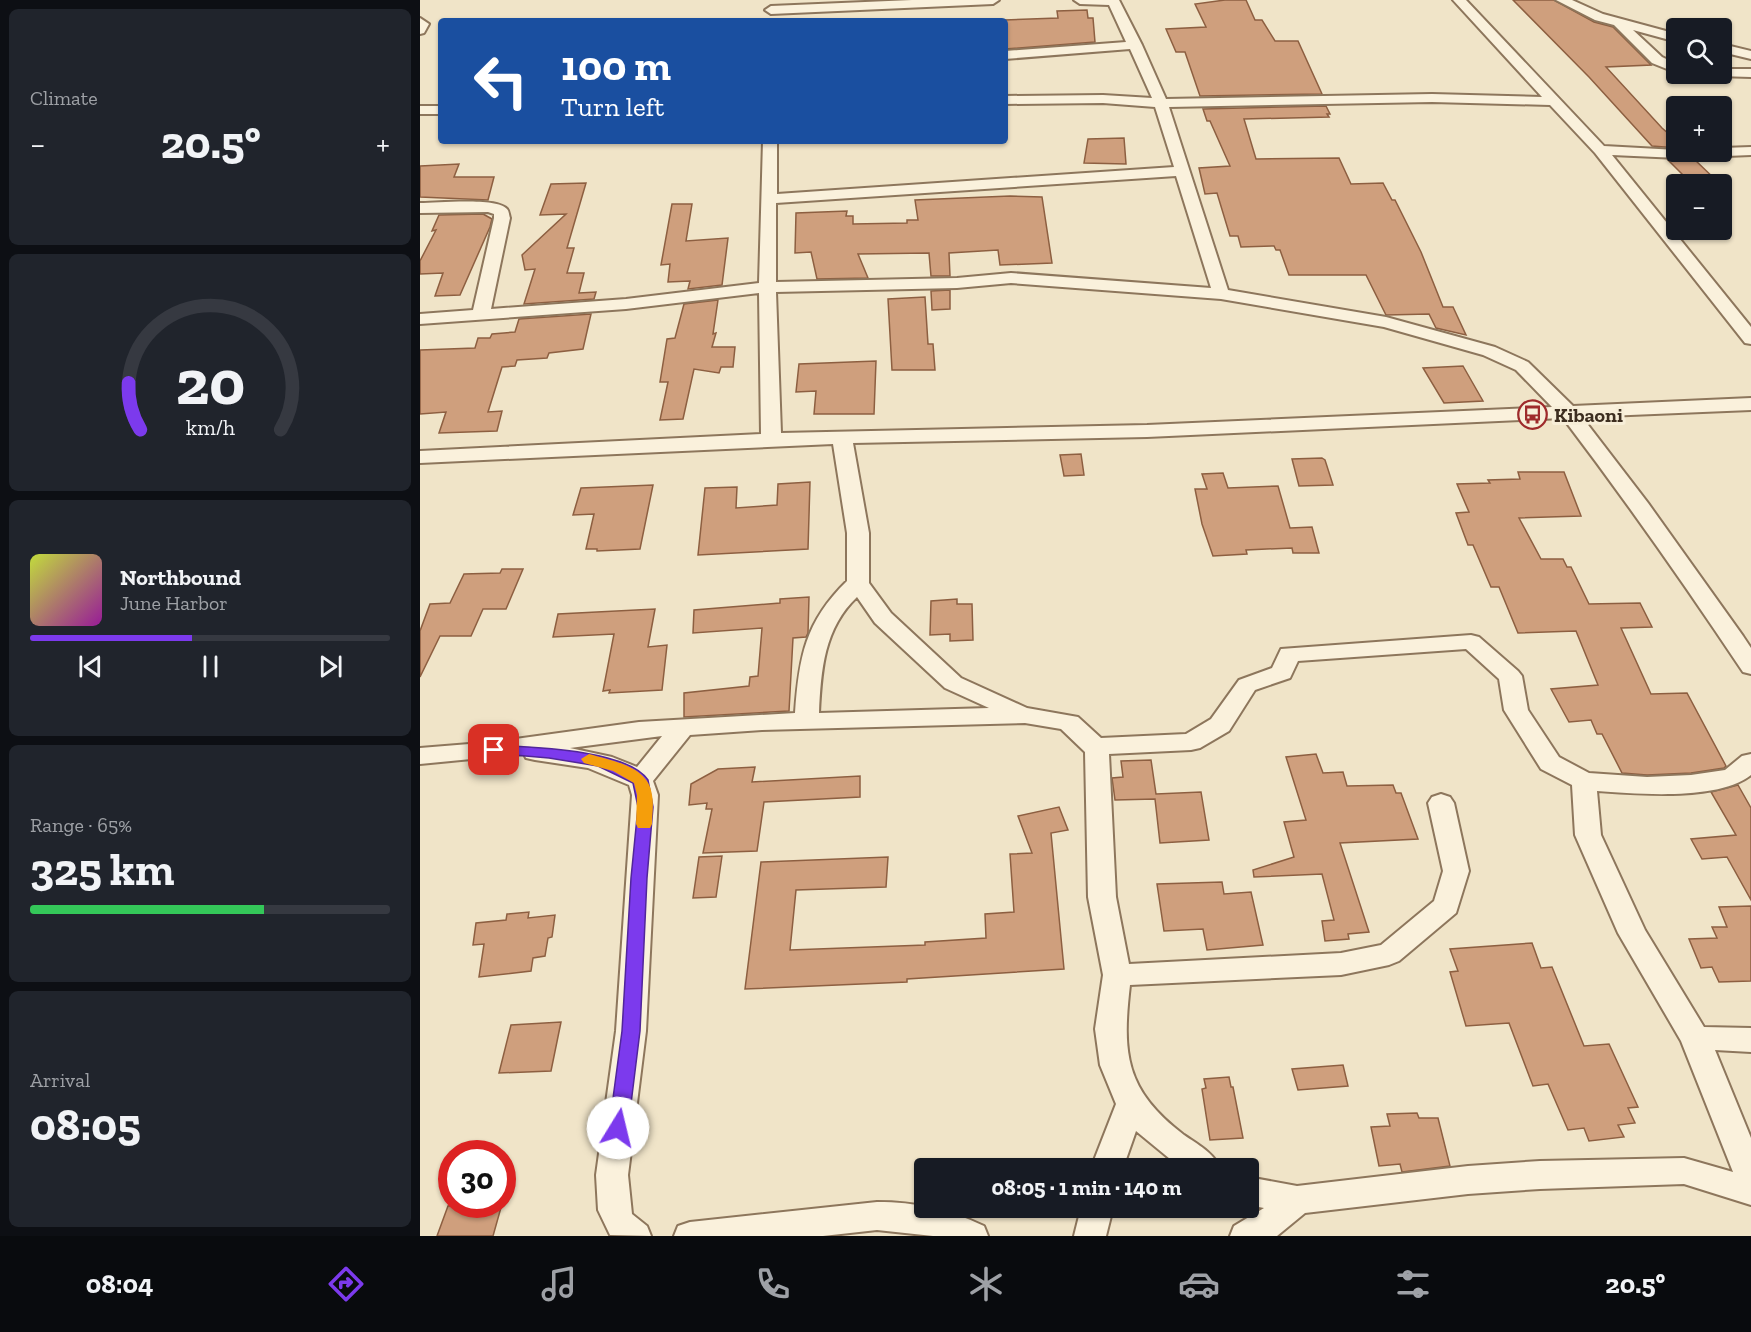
<!DOCTYPE html>
<meta charset="utf-8">
<style>
body{margin:0;font-family:"Zilla Slab",serif;background:#20242c;color:#f1f3f6;height:100vh;display:flex;flex-direction:column;font-size:22px;white-space:nowrap}
*{box-sizing:border-box;margin:0}
p{font-size:20px;color:#9ea1a6}
.icon{flex:none;width:33px;height:33px;fill:none;stroke:currentColor;stroke-width:2;stroke-linecap:round;stroke-linejoin:round}
.map{position:relative;flex:1;overflow:hidden}
.side{display:flex;flex-direction:column;gap:9px;padding:9px;background:#0d0f14;width:420px}
.side>*{flex:none}
.top-card{position:absolute;left:18px;top:18px;width:570px;height:126px;border-radius:6px;box-shadow:0 2px 4px #0004;background:#1a4fa0;color:#fff;overflow:hidden}
.fabs{position:absolute;left:1246px;top:18px;display:grid;gap:12px}
.fabs a{display:grid;place-items:center;width:66px;height:66px;border-radius:6px;background:#171b24;box-shadow:0 2px 4px #0004;font-size:30px}
.speed{position:absolute;left:18px;top:1140px;display:flex;gap:12px;font-size:30px;font-weight:700;text-align:center}
.speed>*{display:grid;place-content:center;width:78px;height:78px;border-radius:50%;background:#171b24;box-shadow:0 2px 4px #0004;line-height:1}
.speed .limit{border:9px solid #d22;background:#fff;color:#111}
.pin{position:absolute;display:grid;place-items:center;width:51px;height:51px;color:#fff;margin:-26px;border-radius:12px;box-shadow:0 3px 9px #0006}
.me{position:absolute;width:66px;margin:-33px;rotate:9deg;stroke-linejoin:round;filter:drop-shadow(0 0 4px #0008)}
.turn{display:flex;align-items:center;gap:21px;height:126px;padding:0 24px;font-size:27px}
.turn .icon{width:78px;height:78px;stroke-width:2.5}
.turn b{display:block;font-size:42px;line-height:51px}
.big{font-size:45px;font-weight:700;line-height:1.1}
.side .tile{flex:1;display:flex;flex-direction:column;justify-content:center;gap:9px;min-width:0;padding:0 21px;border-radius:9px;background:#20242c}
.side .dial{align-items:center;gap:0}
.dial svg{height:156px;overflow:visible;fill:none;stroke:#363941;stroke-width:7;stroke-linecap:round;text-anchor:middle}
.dial text{fill:#f1f3f6;stroke:none}
.song{display:flex;align-items:center;gap:18px}
.cover{width:72px;height:72px;border-radius:9px;background:linear-gradient(135deg,hsl(70 70% 55%),hsl(300 70% 35%))}
.played{height:6px;border-radius:3px;background:linear-gradient(90deg,#7c3aed 45%,#363941 45%)}
.keys{display:flex;justify-content:space-around;direction:ltr}
.heat{display:flex;justify-content:space-between;align-items:center;font-size:33px;direction:ltr}
.charge{height:9px;border-radius:4px;background:linear-gradient(90deg,#34c759 65%,#363941 0)}
.trip{position:absolute;left:494px;top:1158px;width:345px;height:60px;border-radius:6px;background:#171b24;box-shadow:0 2px 4px #0004;font-weight:700;line-height:60px;text-align:center}
.dock{display:flex;height:96px;justify-content:space-around;align-items:center;background:#090b0e;color:#9ea1a6}
.dock .icon{width:42px;height:42px}
.dock .selected{color:#7c3aed}
.dock b{font-size:27px;color:#f1f3f6}
main{display:flex;flex:1;min-height:0}
.map>svg:first-child{display:block}
.building{fill:#cf9f7d;stroke:#8d5f41;stroke-width:1.5}
.lines{fill:none;stroke-linecap:round;stroke-linejoin:round}
.minor-casing{stroke:#8d765c;stroke-width:4}
.minor{fill:#faf1dc;fill-rule:evenodd}
.route{fill:#7c3aed;stroke:#51269a;stroke-width:1.5}
.slow{fill:#f59e0b}
.labels{text-anchor:middle;dominant-baseline:central;stroke-width:6;stroke-linejoin:round;paint-order:stroke}
.poi-label{font-size:20px;font-weight:bold;fill:#3d2e20;stroke:#f7eed8;text-anchor:start}
</style>
<main>
<section class="side">
<div class="tile"><p>Climate</p>
<div class="heat"><a>−</a><b class="big">20.5°</b><a>+</a></div>
</div>
<div class="tile dial"><svg viewBox="0 0 100 80">
<path d="M14 69A42 42 0 1 1 86 69"/>
<path d="M14 69A42 42 0 0 1 8 45" stroke="#7c3aed"/>
<text x="50" y="56" font-size="32" font-weight="700">20</text>
<text x="50" y="72" font-size="11">km/h</text>
</svg></div>
<div class="tile">
<div class="song"><i class="cover"></i><div><b>Northbound</b><p>June Harbor</p></div></div>
<div class="played"></div>
<div class="keys"><svg class="icon" aria-label="previous" viewBox="0 0 24 24"><path d="M18 5L8 12l10 7zM5 5v14"/></svg><svg class="icon" aria-label="pause" viewBox="0 0 24 24"><path d="M8 5v14M16 5v14"/></svg><svg class="icon" aria-label="next" viewBox="0 0 24 24"><path d="M6 5l10 7-10 7zM19 5v14"/></svg></div>
</div>
<div class="tile"><p>Range · 65%</p><b class="big">325 km</b><div class="charge"></div></div>
<div class="tile"><p>Arrival</p><b class="big">08:05</b></div>
</section>
<div class="map">
<svg width="1331" height="1236" viewBox="0 0 1331 1236">
<rect width="100%" height="100%" fill="#f0e4c8"/>
<g class="building">
<polygon points="805,0 826,0 835,20 842,20 855,41 878,41 902,94 780,96 765,52 756,52 746,29 786,27 775,4"/>
<polygon points="1093,0 1134,0 1174,22 1193,27 1231,65 1186,67 1242,128 1257,141 1257,148 1232,146 1169,77"/>
<polygon points="667,10 668,18 673,18 675,42 585,49 585,20 638,18 637,11"/>
<polygon points="906,106 910,114 907,114 909,117 824,119 836,159 919,158 931,184 963,183 972,200 975,200 1001,252 1023,307 1033,307 1046,335 1016,328 1009,314 966,315 946,275 869,275 860,250 856,250 854,246 821,247 818,236 810,236 797,193 785,194 779,168 810,166 790,121 787,121 783,109"/>
<polygon points="704,138 706,164 664,163 668,139"/>
<polygon points="1248,160 1275,160 1300,184 1272,184"/>
<polygon points="39,164 34,177 74,177 68,200 0,197 0,166"/>
<polygon points="166,183 147,248 154,248 147,273 164,273 159,293 176,292 174,299 104,304 115,269 105,270 102,255 146,214 120,215 131,184"/>
<polygon points="590,196 622,197 632,263 580,265 578,250 529,253 530,276 511,276 509,253 438,254 448,278 397,279 391,252 375,253 376,213 427,211 426,216 433,216 433,224 487,223 487,220 498,220 495,200"/>
<polygon points="252,204 272,204 266,241 308,238 302,285 268,289 270,281 248,282 250,264 241,265"/>
<polygon points="63,214 72,219 70,227 40,295 15,296 23,273 0,274 0,261 16,230 12,231 19,215"/>
<polygon points="530,290 530,309 512,310 511,291"/>
<polygon points="505,297 508,344 513,344 515,370 472,370 468,299"/>
<polygon points="298,300 293,334 296,333 292,347 315,347 313,367 301,367 299,373 274,369 263,419 240,420 248,382 240,382 247,339 255,338 264,304"/>
<polygon points="171,314 163,349 129,353 127,358 97,360 95,366 82,367 68,412 82,411 77,431 19,433 26,412 0,414 0,350 55,348 58,338 70,338 72,334 95,332 99,319"/>
<polygon points="456,361 454,414 394,414 396,391 376,392 379,364"/>
<polygon points="1043,366 1063,401 1024,403 1003,368"/>
<polygon points="661,454 664,475 644,476 640,455"/>
<polygon points="902,458 905,460 913,485 879,486 872,459"/>
<polygon points="1098,472 1144,472 1161,516 1099,518 1121,559 1143,559 1147,567 1151,567 1169,604 1220,603 1232,627 1201,628 1231,694 1267,693 1306,766 1304,768 1271,773 1227,775 1202,773 1182,734 1177,734 1171,720 1149,722 1131,689 1178,685 1156,631 1098,633 1079,587 1071,587 1053,545 1048,545 1036,513 1049,512 1037,484 1070,483 1068,480 1100,479"/>
<polygon points="803,473 808,488 858,486 870,528 892,527 899,553 873,553 872,548 826,550 827,554 793,556 782,524 775,489 787,489 782,474"/>
<polygon points="390,482 388,549 278,555 285,488 317,487 316,508 357,505 358,484"/>
<polygon points="233,485 220,549 177,551 177,549 166,549 174,514 153,515 161,488"/>
<polygon points="82,569 103,569 86,609 63,609 51,636 20,636 0,677 0,631 10,604 30,603 44,574 80,573"/>
<polygon points="389,597 388,633 386,637 373,638 369,711 264,717 264,693 329,686 330,677 338,676 342,628 273,633 274,610 360,603 360,599"/>
<polygon points="537,599 537,604 552,604 553,640 530,641 530,634 510,635 511,601"/>
<polygon points="235,609 228,647 247,645 242,690 189,693 190,690 183,691 194,634 133,637 138,614"/>
<polygon points="896,754 903,773 923,772 927,786 973,785 976,793 981,793 998,839 920,843 949,932 928,934 929,939 905,941 902,921 914,920 902,874 834,877 833,870 874,857 864,822 886,820 866,757"/>
<polygon points="731,760 736,794 781,792 789,840 740,843 735,799 695,800 692,778 703,777 701,761"/>
<polygon points="335,767 332,782 440,776 440,797 344,802 337,851 283,853 292,809 286,809 287,803 269,805 271,784 298,769"/>
<polygon points="1318,785 1331,808 1331,900 1307,857 1282,859 1271,839 1316,835 1291,792"/>
<polygon points="639,807 648,830 631,833 644,969 487,979 487,982 325,989 341,862 468,857 466,887 376,890 370,950 505,945 505,942 566,938 565,914 594,912 590,854 612,853 598,816"/>
<polygon points="302,856 296,897 273,898 279,857"/>
<polygon points="802,882 804,894 831,892 843,945 787,950 783,929 744,931 737,884"/>
<polygon points="1331,906 1331,981 1299,982 1292,967 1281,968 1269,939 1297,938 1292,927 1307,927 1299,907"/>
<polygon points="109,912 108,918 135,915 132,937 128,938 125,956 113,958 111,971 59,977 64,944 53,945 56,923 86,920 87,914"/>
<polygon points="1112,943 1121,968 1132,967 1164,1046 1189,1044 1218,1107 1208,1108 1215,1123 1198,1125 1204,1137 1169,1141 1164,1128 1148,1130 1128,1084 1113,1086 1089,1023 1046,1026 1030,972 1038,971 1030,949"/>
<polygon points="141,1022 131,1071 79,1073 91,1025"/>
<polygon points="923,1065 928,1086 878,1090 872,1069"/>
<polygon points="809,1077 811,1087 813,1087 823,1138 790,1140 782,1089 786,1088 784,1079"/>
<polygon points="997,1113 999,1118 1018,1118 1030,1166 982,1172 980,1164 959,1166 951,1127 970,1126 967,1114"/>
<polygon points="48,1204 82,1204 73,1236 17,1236 28,1206"/>
</g>
<g class="lines">
<defs>
<g id="minor">
<polygon points="492,0 579,0 573,4 351,14 345,10 351,6"/>
<path d="M 654,0 L 699,0 L 722,45 L 746,99 L 1012,94 L 1122,97 L 1033,0 L 1046,0 L 1184,146 L 1257,150 L 1257,152 L 1302,152 L 1302,148 L 1331,147 L 1331,155 L 1258,158 L 1192,155 L 1331,327 L 1331,344 L 1325,343 L 1175,153 L 1130,105 L 1012,102 L 749,107 L 808,290 L 966,317 L 1075,347 L 1108,362 L 1153,406 L 1331,398 L 1331,410 L 1162,417 L 1228,503 L 1323,636 L 1331,648 L 1331,674 L 1323,672 C 1265,585 1206,501 1143,418 L 727,437 L 433,443 L 449,533 L 449,583 L 471,613 L 541,678 L 607,708 L 658,717 L 681,738 L 766,734 L 791,719 L 819,680 L 852,668 L 861,649 L 1051,635 L 1059,637 L 1098,671 L 1102,676 L 1108,710 L 1139,757 L 1169,773 L 1227,777 L 1271,775 L 1305,770 L 1322,756 L 1331,754 L 1331,775 C 1298,801 1218,794 1177,791 L 1181,835 L 1225,930 L 1284,1027 L 1331,1028 L 1331,1052 L 1295,1050 L 1331,1138 L 1331,1205 L 1264,1184 L 1120,1189 L 1048,1194 L 885,1213 L 857,1236 L 810,1236 L 814,1226 L 844,1208 L 828,1205 L 828,1177 L 877,1186 L 1048,1166 L 1120,1161 L 1264,1158 L 1313,1172 L 1261,1041 L 1198,933 L 1155,835 L 1152,785 L 1121,769 L 1084,710 L 1079,679 L 1046,649 L 878,661 L 870,678 L 835,690 L 809,731 L 780,748 L 771,750 L 689,754 L 696,897 L 709,964 L 921,953 L 961,945 L 1014,901 L 1023,871 L 1008,803 L 1012,797 L 1021,794 L 1030,797 L 1034,803 L 1049,871 L 1036,913 L 979,961 L 969,965 L 921,975 L 710,985 C 702,1054 705,1090 764,1135 C 777,1144 794,1153 800,1168 L 761,1168 L 716,1131 L 703,1168 L 671,1168 L 696,1104 L 680,1065 L 675,1029 L 683,975 L 668,897 L 665,752 L 641,729 L 605,723 L 342,730 L 270,735 L 233,781 L 238,795 L 226,1031 L 208,1175 L 212,1214 L 227,1226 L 231,1236 L 190,1235 L 178,1210 L 176,1175 L 196,1031 L 212,795 L 209,785 L 168,768 L 115,760 L 106,758 L 104,754 L 0,764 L 0,748 L 74,742 L 219,722 L 375,713 C 379,657 385,622 427,581 L 427,533 L 413,444 L 0,463 L 0,451 L 341,434 L 339,293 L 206,309 L 0,324 L 0,314 L 53,310 L 74,218 L 74,214 L 68,212 L 0,213 L 0,203 C 17,203 77,197 87,209 C 89,211 89,215 90,218 L 71,309 L 206,299 L 339,283 L 343,141 L 357,141 L 357,194 L 754,167 L 735,107 L 683,103 L 585,104 L 585,96 L 683,95 L 732,98 L 710,49 L 585,59 L 585,51 L 706,42 L 689,5 L 660,4 ZM 756,176 L 791,288 L 591,273 L 537,278 L 356,282 L 356,203 ZM 591,283 L 801,299 L 964,327 L 1063,355 L 1096,370 L 1132,407 L 727,425 L 361,433 L 356,292 L 537,288 ZM 437,597 L 455,623 L 525,688 L 569,708 L 399,713 C 401,670 404,628 437,597 ZM 242,736 L 217,767 L 192,757 L 150,748 Z"/>
<polygon points="1136,0 1152,0 1183,14 1257,34 1257,42 1213,30 1242,57 1257,64 1257,73 1232,63 1194,25 1175,20"/>
<polygon points="0,18 9,24 4,33 0,34"/>
<polygon points="1302,44 1331,51 1331,59 1302,52"/>
<polygon points="1302,69 1331,69 1331,77 1297,76 1296,74 1302,74"/>
<rect x="0" y="106" width="21" height="8"/>
<path d="M 457,1202 C 496,1202 528,1209 564,1226 L 568,1236 L 513,1236 L 457,1230 L 403,1236 L 254,1236 L 258,1226 L 270,1222 Z"/>
<polygon points="661,1208 693,1208 686,1236 654,1236"/>
</g>
</defs>
<use href="#minor" class="minor-casing"/>
<use href="#minor" class="minor"/>
</g>
<path class="route" d="M 74,745 C 109,747 207,749 228,780 L 233,807 L 227,878 L 220,1031 L 208,1128 L 205,1134 L 198,1136 L 192,1134 L 189,1128 L 202,1031 L 211,878 L 218,807 L 213,783 L 178,766 L 129,758 L 69,753 L 66,750 Z"/>
<path class="slow" d="M 169,754 C 192,761 229,766 232,795 C 234,804 232,815 232,824 L 230,828 L 218,828 L 216,824 L 217,795 L 214,783 L 193,771 L 164,763 L 161,759 Z"/>
<defs>
<symbol id="bus-ring" viewBox="-11 -11 22 22"><circle r="9.5" fill="#f7eed8" stroke="#9e2a2b" stroke-width="1.5"/><path d="M-5-6H5V4H4V6H2V4H-2V6H-4V4H-5ZM-3.5-4V0h7V-4ZM-3.5 1.2v1.5H-2V1.2ZM2 1.2v1.5H3.5V1.2Z" fill="#9e2a2b"/></symbol>
</defs>
<g fill-rule="evenodd">
<use href="#bus-ring" x="1096" y="398" width="33" height="33"/>
</g>
<g class="labels">
<g class="poi-label">
<text x="1134" y="415">Kibaoni</text>
</g>
</g>
</svg>
<div class="fabs">
<a><svg class="icon" aria-label="search" viewBox="0 0 24 24"><circle cx="10" cy="10" r="6"/><path d="M15 15l6 6"/></svg></a>
<a>+</a>
<a>−</a>
</div>
<div class="speed"><div class="limit">30</div></div>
<div class="pin" style="left:74px;top:750px;background:#d93025"><svg class="icon" aria-label="arrive" viewBox="0 0 24 24"><path d="M6 21V4h12l-3 4 3 4H6"/></svg></div>
<svg class="me" style="left:198px;top:1128px" viewBox="-20 -20 40 40"><circle r="19" fill="#fff"/><path d="M0-13L10 11 0 6-10 11z" fill="#7c3aed"/></svg>
<div class="trip">08:05 · 1 min · 140 m</div>
<div class="top-card">
<div class="turn"><svg class="icon" aria-label="left" viewBox="0 0 24 24"><path d="M17 20v-9H6M10 6l-5 5 5 5"/></svg><div><b>100 m</b>Turn left</div></div>
</div>
</div>
</main>
<nav class="dock">
<b>08:04</b>
<svg class="icon selected" aria-label="directions" viewBox="0 0 24 24"><path d="M12 3l9 9-9 9-9-9zM9 14v-3h6M13 9l2 2-2 2"/></svg>
<svg class="icon" aria-label="music" viewBox="0 0 24 24"><path d="M9 18V5l10-2v13"/><circle cx="6" cy="18" r="3"/><circle cx="16" cy="16" r="3"/></svg>
<svg class="icon" aria-label="phone" viewBox="0 0 24 24"><path d="M5 4h4l2 5-3 2q2 4 5 5l2-3 5 2v4C11 20 4 13 5 4z"/></svg>
<svg class="icon" aria-label="climate" viewBox="0 0 24 24"><path d="M12 3v18M4 7l16 10M4 17L20 7"/></svg>
<svg class="icon" aria-label="car" viewBox="0 0 24 24"><path d="M5 17H2v-5l4-1 3-4h7l3 4 3 1v5h-3M9 17h6M6 11h13"/><circle cx="7" cy="17" r="2"/><circle cx="17" cy="17" r="2"/></svg>
<svg class="icon" aria-label="filters" viewBox="0 0 24 24"><path d="M4 7h16M4 17h16"/><circle cx="9" cy="7" r="2"/><circle cx="15" cy="17" r="2"/></svg>
<b>20.5°</b>
</nav>
